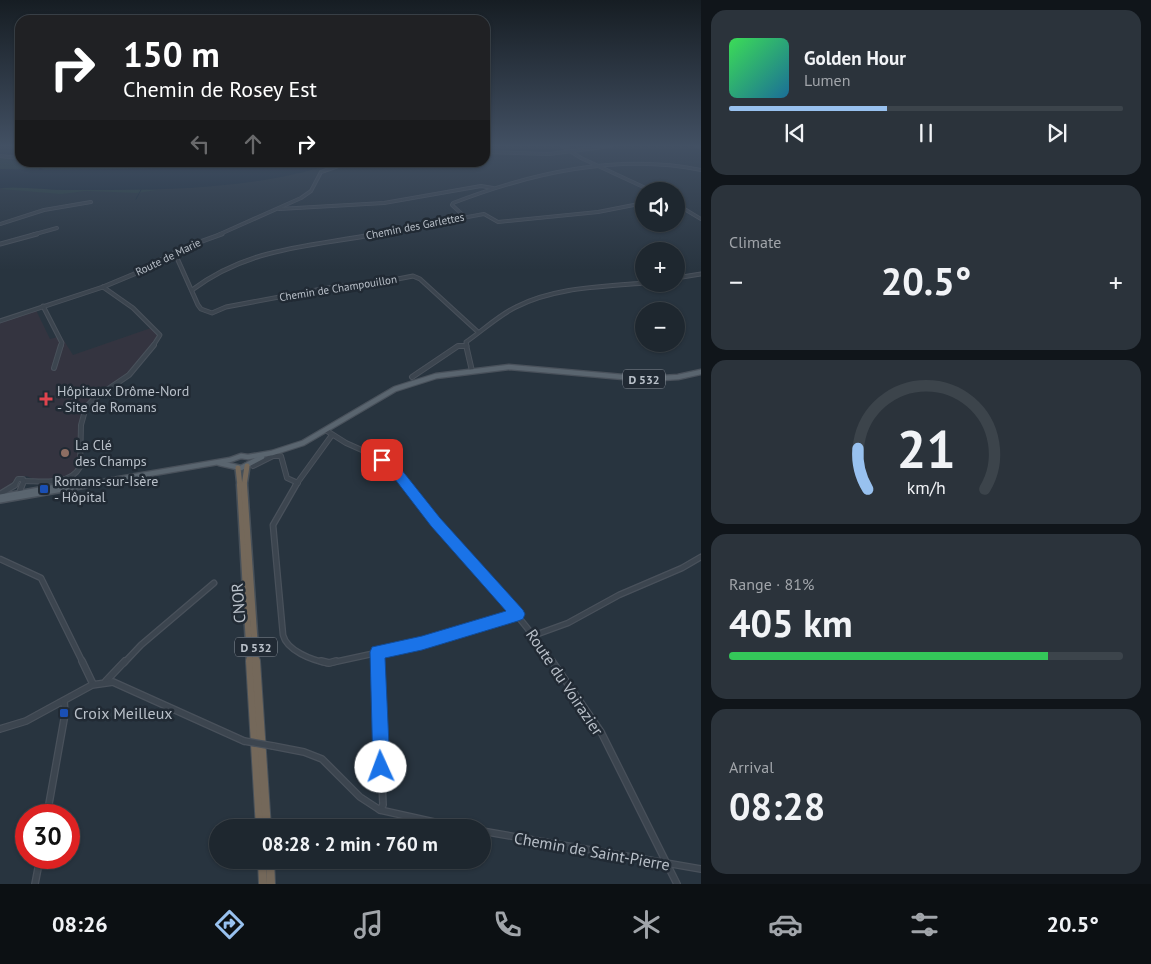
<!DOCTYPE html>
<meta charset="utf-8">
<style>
body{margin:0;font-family:"PT Sans",sans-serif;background:#2b333b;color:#f1f3f6;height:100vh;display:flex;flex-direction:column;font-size:19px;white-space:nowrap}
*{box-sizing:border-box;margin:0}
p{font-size:16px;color:#a1a5aa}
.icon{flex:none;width:28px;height:28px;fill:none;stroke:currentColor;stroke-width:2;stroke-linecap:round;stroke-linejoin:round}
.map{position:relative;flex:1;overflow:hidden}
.side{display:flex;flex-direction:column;gap:10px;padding:10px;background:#10151a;width:450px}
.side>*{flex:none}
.banner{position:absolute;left:15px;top:15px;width:475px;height:152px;border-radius:15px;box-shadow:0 1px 4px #0004,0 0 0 1px #3c444b;background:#202124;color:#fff;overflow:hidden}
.tools{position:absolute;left:635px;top:182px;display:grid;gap:10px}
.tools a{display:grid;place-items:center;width:50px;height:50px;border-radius:50%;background:#1e272f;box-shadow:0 1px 4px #0004,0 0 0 1px #3c444b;font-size:25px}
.speed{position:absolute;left:15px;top:804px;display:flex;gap:10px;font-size:25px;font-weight:700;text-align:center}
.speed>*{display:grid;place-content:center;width:65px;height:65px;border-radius:50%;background:#1e272f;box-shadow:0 1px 4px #0004,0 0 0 1px #3c444b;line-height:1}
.speed .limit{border:8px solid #d22;background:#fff;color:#111}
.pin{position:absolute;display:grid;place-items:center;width:42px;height:42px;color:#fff;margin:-21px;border-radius:10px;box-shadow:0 2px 8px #0006}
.me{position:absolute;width:55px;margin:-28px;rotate:358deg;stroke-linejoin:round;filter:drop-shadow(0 0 4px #0008)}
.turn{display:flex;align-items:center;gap:18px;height:105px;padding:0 25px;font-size:22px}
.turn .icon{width:65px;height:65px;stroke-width:2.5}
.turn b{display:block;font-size:35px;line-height:42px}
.lanes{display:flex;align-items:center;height:48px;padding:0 25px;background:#0003;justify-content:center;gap:25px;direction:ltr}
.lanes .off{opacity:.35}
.big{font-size:38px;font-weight:600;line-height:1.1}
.side .tile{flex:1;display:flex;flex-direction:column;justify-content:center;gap:8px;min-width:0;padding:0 18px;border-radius:15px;background:#2b333b}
.side .dial{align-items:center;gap:0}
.dial svg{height:130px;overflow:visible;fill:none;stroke:#3c444b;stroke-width:7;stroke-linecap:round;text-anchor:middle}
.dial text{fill:#f1f3f6;stroke:none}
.song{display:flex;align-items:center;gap:15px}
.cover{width:60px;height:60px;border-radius:8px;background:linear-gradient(135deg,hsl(130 70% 55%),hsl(200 70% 35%))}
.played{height:5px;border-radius:2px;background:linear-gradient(90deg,#98c1ef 40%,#3c444b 40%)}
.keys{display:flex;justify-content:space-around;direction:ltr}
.heat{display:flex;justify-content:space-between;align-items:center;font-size:28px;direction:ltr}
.charge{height:8px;border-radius:4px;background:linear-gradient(90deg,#34c759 81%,#3c444b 0)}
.trip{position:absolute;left:209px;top:819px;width:282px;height:50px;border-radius:25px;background:#1e272f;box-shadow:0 1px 4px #0004,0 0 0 1px #3c444b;font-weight:600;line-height:50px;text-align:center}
.dock{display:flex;height:80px;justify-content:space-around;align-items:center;background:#0c1013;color:#a1a5aa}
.dock .icon{width:35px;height:35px}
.dock .active{color:#98c1ef}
.dock b{font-size:22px;color:#f1f3f6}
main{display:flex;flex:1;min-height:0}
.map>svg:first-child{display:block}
.medical{fill:#343440}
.green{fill:#2a3f40}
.water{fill:#1c2c3c}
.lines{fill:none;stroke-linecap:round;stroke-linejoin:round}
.stream{stroke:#1c2c3c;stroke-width:1}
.minor-far4-casing{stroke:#49515b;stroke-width:4}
.minor-far3-casing{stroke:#49515b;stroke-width:5}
.minor-far2-casing{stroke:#49515b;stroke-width:6}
.minor-far1-casing{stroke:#49515b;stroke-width:7}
.minor-casing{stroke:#49515b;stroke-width:8}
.major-far1-casing{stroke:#49515b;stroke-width:7}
.major-casing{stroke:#49515b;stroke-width:8}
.highway-far2-casing{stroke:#475059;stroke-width:8}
.highway-far1-casing{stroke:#475059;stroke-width:9}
.highway-casing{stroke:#475059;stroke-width:10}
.minor-far4{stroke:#3c454f;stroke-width:2.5}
.minor-far3{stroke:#3c454f;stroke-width:3}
.minor-far2{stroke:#3c454f;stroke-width:4}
.minor-far1{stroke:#3c454f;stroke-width:4.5}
.minor{stroke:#3c454f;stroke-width:5.5}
.major-far1{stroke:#5a656f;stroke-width:4.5}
.major{stroke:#5a656f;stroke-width:5}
.highway-far2{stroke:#74685a;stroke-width:5}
.highway-far1{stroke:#74685a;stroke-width:6}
.highway{stroke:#74685a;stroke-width:8}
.minor-bridge-casing{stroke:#49515b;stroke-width:8;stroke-linecap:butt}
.minor-bridge{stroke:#3c454f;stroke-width:5.5}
.route{fill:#1a73e8;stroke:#114b97}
.health-dot{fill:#e0444e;stroke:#212a34;stroke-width:2}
.education-dot{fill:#8d6e63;stroke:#212a34;stroke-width:2}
.transit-dot{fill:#1a4fb4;stroke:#212a34;stroke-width:2}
.labels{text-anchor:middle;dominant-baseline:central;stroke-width:5;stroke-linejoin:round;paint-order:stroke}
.far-street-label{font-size:11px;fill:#b9c0c9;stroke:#212a34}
.shield{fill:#212a34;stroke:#8b939c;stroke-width:1}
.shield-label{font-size:12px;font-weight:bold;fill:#b9c0c9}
.poi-label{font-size:14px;fill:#b9c0c9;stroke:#212a34;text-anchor:start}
.near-street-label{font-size:16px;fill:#b9c0c9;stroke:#212a34}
.near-poi-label{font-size:16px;fill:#b9c0c9;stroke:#212a34;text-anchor:start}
</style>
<main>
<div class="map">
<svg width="701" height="884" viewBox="0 0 701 884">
<rect width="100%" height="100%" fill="#28343f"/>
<polygon class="medical" points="36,310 50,339 61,336 73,355 151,328 159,335 149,351 126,377 89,402 81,413 77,471 65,478 53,479 37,480 26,476 17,477 9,486 0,492 0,323"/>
<g class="green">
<path d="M 0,157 L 20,158 L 11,160 L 20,162 L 16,164 C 30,165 44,167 58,166 C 69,165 80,159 88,166 L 255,163 L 193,168 L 45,170 L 40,168 L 38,170 L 0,169 Z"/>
<polygon points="12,187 65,190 137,189 157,190 137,193 86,191 61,194 0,189"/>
</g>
<path class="water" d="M 255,163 L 335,163 C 250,191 158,190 68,190 C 46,190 23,186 0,188 L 0,169 L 38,170 L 40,168 L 45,170 L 193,168 Z"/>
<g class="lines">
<polyline class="stream" points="136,199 142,188"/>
<defs>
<g id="minor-far4">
<polyline points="562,146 581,158 652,191"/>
<polyline points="696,146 701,148"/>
<polyline points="485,152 549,154 611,146"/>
<polyline points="0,156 20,158"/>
<polyline points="676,204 701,219"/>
<polyline points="279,209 384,203 481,186 493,188"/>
<path d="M 465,217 L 452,205 L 453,203 C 531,173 618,153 701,170"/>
<polyline points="0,224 44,210 91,202"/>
<polyline points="32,235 57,228"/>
<polyline points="218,235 301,198 311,191 321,172 350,162"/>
<polyline points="369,235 484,214 498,222 598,212 644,203"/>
</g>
<g id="minor-far3">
<polyline points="0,244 37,234"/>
<polyline points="181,252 177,258 198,305 201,309 212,313 226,307 322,289 341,286 362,286 413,276 420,279 478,332"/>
<polyline points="676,278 701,274"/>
<polyline points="103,287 133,308 160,335 153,346"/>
<path d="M 192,290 C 249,247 309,247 376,234"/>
<polyline points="43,306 62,343 61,346"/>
<polyline points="0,321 103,287 139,272 183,248 222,234"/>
<polyline points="458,346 465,346"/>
<path d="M 467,346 L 466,342 C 482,331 499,315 516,307 C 555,287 602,287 644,283"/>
</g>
<g id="minor-far2">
<polyline points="466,345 472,371"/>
<polyline points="54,368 61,345"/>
<polyline points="412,377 458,346 465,346"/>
<polyline points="327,431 346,443 382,459 393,467 408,486"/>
<polyline points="253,466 273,456 281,456 287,478 298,483"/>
<path d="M 23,481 C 42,481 70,486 80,467 L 81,425 L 86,407 L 95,398 L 129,375 L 154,345"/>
<polyline points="14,486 18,479 23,479"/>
<polyline points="22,486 24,481"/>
<polyline points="295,486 332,435"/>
</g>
<g id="minor-far1">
<path d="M 296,485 L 273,525 L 283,635 C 287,651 312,660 327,663"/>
<path d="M 407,485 C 453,546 510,600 553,663"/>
<polyline points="0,494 15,485"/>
<polyline points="19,494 22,485"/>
<polyline points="0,559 41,578 83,663"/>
<polyline points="535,635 568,623 619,595 682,568 701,557"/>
<polyline points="377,652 377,663"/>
<polyline points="124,663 141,645 214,583"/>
<polyline points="330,663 422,643 518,614"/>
</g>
<g id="minor">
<polyline points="82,661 93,684"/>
<polyline points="321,661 329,663 336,661"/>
<polyline points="377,661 383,805 380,810"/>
<polyline points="552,661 601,732 677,884"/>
<polyline points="106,681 125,661"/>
<polyline points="0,729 26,721 92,685 113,682 244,741"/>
<polyline points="273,746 304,752 322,759 360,797 380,810 461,828"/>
<polyline points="47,815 65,714 64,701"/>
<polyline points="482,831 701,869"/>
<polyline points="35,884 40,858"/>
</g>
<g id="major-far1">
<polyline points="219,463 241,468 262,457"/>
<polyline points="60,486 73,484"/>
<polyline points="78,486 230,460 241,456 248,457 272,453 303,443 395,389 436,376 509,367 646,379 678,377 701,372"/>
</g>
<g id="major">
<polyline points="0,497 67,485"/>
<polyline points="0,500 86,485"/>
</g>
<g id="highway-far2">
<polyline points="238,468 240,486"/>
<polyline points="244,486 247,466"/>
</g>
<g id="highway-far1">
<polyline points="240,485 250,663"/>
<polyline points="244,485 256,663"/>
</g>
<g id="highway">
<polyline points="250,661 260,828"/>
<polyline points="256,661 267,828"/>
<polyline points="262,860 263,884"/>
<polyline points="270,860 271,884"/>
</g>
</defs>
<use href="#minor-far4" class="minor-far4-casing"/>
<use href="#minor-far3" class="minor-far3-casing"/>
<use href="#minor-far2" class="minor-far2-casing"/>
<use href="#minor-far1" class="minor-far1-casing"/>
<use href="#minor" class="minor-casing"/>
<use href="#major-far1" class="major-far1-casing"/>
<use href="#major" class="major-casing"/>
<use href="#highway-far2" class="highway-far2-casing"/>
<use href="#highway-far1" class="highway-far1-casing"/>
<use href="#highway" class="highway-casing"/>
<use href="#minor-far4" class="minor-far4"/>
<use href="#minor-far3" class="minor-far3"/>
<use href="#minor-far2" class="minor-far2"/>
<use href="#minor-far1" class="minor-far1"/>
<use href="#minor" class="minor"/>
<use href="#major-far1" class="major-far1"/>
<use href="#major" class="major"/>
<use href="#highway-far2" class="highway-far2"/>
<use href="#highway-far1" class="highway-far1"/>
<use href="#highway" class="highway"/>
<defs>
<polyline id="minor-bridge" points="244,741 273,746"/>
</defs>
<use href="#minor-bridge" class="minor-bridge-casing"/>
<use href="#minor-bridge" class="minor-bridge"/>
</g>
<linearGradient id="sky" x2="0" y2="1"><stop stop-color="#161d23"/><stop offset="0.54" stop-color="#425063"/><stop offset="1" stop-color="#425063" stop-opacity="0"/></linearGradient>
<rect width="701" height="270" fill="url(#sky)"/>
<polygon class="route" points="382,455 397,464 440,518 523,610 525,614 523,619 518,621 422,650 385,658 390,767 387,773 381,775 375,773 373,767 370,652 372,647 422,636 506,611 431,526 388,470 376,460"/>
<path class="health-dot" d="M43.5 391.5h5v5h5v5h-5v5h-5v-5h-5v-5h5z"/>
<circle class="education-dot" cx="65" cy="453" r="5"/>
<g class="transit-dot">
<rect x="39" y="484" width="10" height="10" rx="2.5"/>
<rect x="59" y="708" width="10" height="10" rx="2.5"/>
</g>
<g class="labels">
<g class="far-street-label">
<text transform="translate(415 226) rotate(-11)">Chemin des Garlettes</text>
<text transform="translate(168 257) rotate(-26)">Route de Marie</text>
<text transform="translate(338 288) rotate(-9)">Chemin de Champouillon</text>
</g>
<g class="shield">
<rect x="623" y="369.5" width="42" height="19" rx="4"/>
<rect x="235" y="637.5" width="42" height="19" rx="4"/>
</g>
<g class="shield-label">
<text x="644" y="379">D 532</text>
<text x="256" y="647">D 532</text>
</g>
<g class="poi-label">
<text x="57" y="391">Hôpitaux Drôme-Nord<tspan x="57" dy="16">- Site de Romans</tspan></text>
<text x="75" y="445">La Clé<tspan x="75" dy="16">des Champs</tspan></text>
<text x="54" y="481">Romans-sur-Isère<tspan x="54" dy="16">- Hôpital</tspan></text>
</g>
<g class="near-street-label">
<text transform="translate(238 603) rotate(-94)">CNOR</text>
<text transform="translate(565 682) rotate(56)">Route du Voirazier</text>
<text transform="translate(592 851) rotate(10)">Chemin de Saint-Pierre</text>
</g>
<g class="near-poi-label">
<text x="74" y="713">Croix Meilleux</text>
</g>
</g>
</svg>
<div class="tools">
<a><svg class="icon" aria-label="sound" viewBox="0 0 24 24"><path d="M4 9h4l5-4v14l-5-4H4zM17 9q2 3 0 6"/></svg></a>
<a>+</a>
<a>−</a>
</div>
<div class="speed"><div class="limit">30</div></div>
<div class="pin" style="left:382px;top:460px;background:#d93025"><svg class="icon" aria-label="arrive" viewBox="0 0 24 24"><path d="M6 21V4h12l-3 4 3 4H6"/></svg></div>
<svg class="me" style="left:381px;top:767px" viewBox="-20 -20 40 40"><circle r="19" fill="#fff"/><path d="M0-13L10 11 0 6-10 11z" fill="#1a73e8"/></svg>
<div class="trip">08:28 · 2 min · 760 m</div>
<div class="banner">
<div class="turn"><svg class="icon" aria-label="right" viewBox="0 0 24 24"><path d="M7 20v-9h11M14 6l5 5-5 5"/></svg><div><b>150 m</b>Chemin de Rosey Est</div></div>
<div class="lanes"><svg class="icon off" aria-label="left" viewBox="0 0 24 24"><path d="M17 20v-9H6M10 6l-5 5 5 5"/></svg><svg class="icon off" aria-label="ahead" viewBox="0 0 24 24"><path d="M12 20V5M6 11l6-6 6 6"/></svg><svg class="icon" aria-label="right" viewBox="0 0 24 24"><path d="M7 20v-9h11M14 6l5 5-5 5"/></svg></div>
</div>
</div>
<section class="side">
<div class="tile">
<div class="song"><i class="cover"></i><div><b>Golden Hour</b><p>Lumen</p></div></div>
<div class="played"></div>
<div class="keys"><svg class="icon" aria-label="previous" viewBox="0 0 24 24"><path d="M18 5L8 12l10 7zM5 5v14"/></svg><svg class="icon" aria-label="pause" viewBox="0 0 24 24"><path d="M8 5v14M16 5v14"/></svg><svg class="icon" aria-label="next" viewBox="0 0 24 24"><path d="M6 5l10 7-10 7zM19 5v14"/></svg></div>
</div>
<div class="tile"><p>Climate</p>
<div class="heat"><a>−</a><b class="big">20.5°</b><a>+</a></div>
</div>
<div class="tile dial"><svg viewBox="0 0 100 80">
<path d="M14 69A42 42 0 1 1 86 69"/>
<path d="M14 69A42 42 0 0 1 8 44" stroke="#98c1ef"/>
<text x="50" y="56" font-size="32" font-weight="700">21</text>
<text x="50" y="72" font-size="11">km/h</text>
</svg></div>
<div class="tile"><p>Range · 81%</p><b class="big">405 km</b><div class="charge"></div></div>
<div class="tile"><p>Arrival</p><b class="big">08:28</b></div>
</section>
</main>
<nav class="dock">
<b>08:26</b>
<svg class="icon active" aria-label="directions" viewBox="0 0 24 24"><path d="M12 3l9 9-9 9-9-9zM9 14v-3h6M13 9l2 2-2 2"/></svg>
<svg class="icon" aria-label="music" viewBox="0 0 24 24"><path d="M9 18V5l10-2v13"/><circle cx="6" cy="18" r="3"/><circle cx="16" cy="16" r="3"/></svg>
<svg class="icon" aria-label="phone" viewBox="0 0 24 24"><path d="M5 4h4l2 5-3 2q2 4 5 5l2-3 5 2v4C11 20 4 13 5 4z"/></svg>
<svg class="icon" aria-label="climate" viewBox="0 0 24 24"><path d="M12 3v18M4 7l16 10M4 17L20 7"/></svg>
<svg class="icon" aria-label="car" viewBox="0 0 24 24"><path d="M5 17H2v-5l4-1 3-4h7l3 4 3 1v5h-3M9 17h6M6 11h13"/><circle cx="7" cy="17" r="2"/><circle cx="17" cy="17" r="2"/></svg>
<svg class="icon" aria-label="filters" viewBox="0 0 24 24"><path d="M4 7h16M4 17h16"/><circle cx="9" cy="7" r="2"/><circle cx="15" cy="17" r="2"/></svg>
<b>20.5°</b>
</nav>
